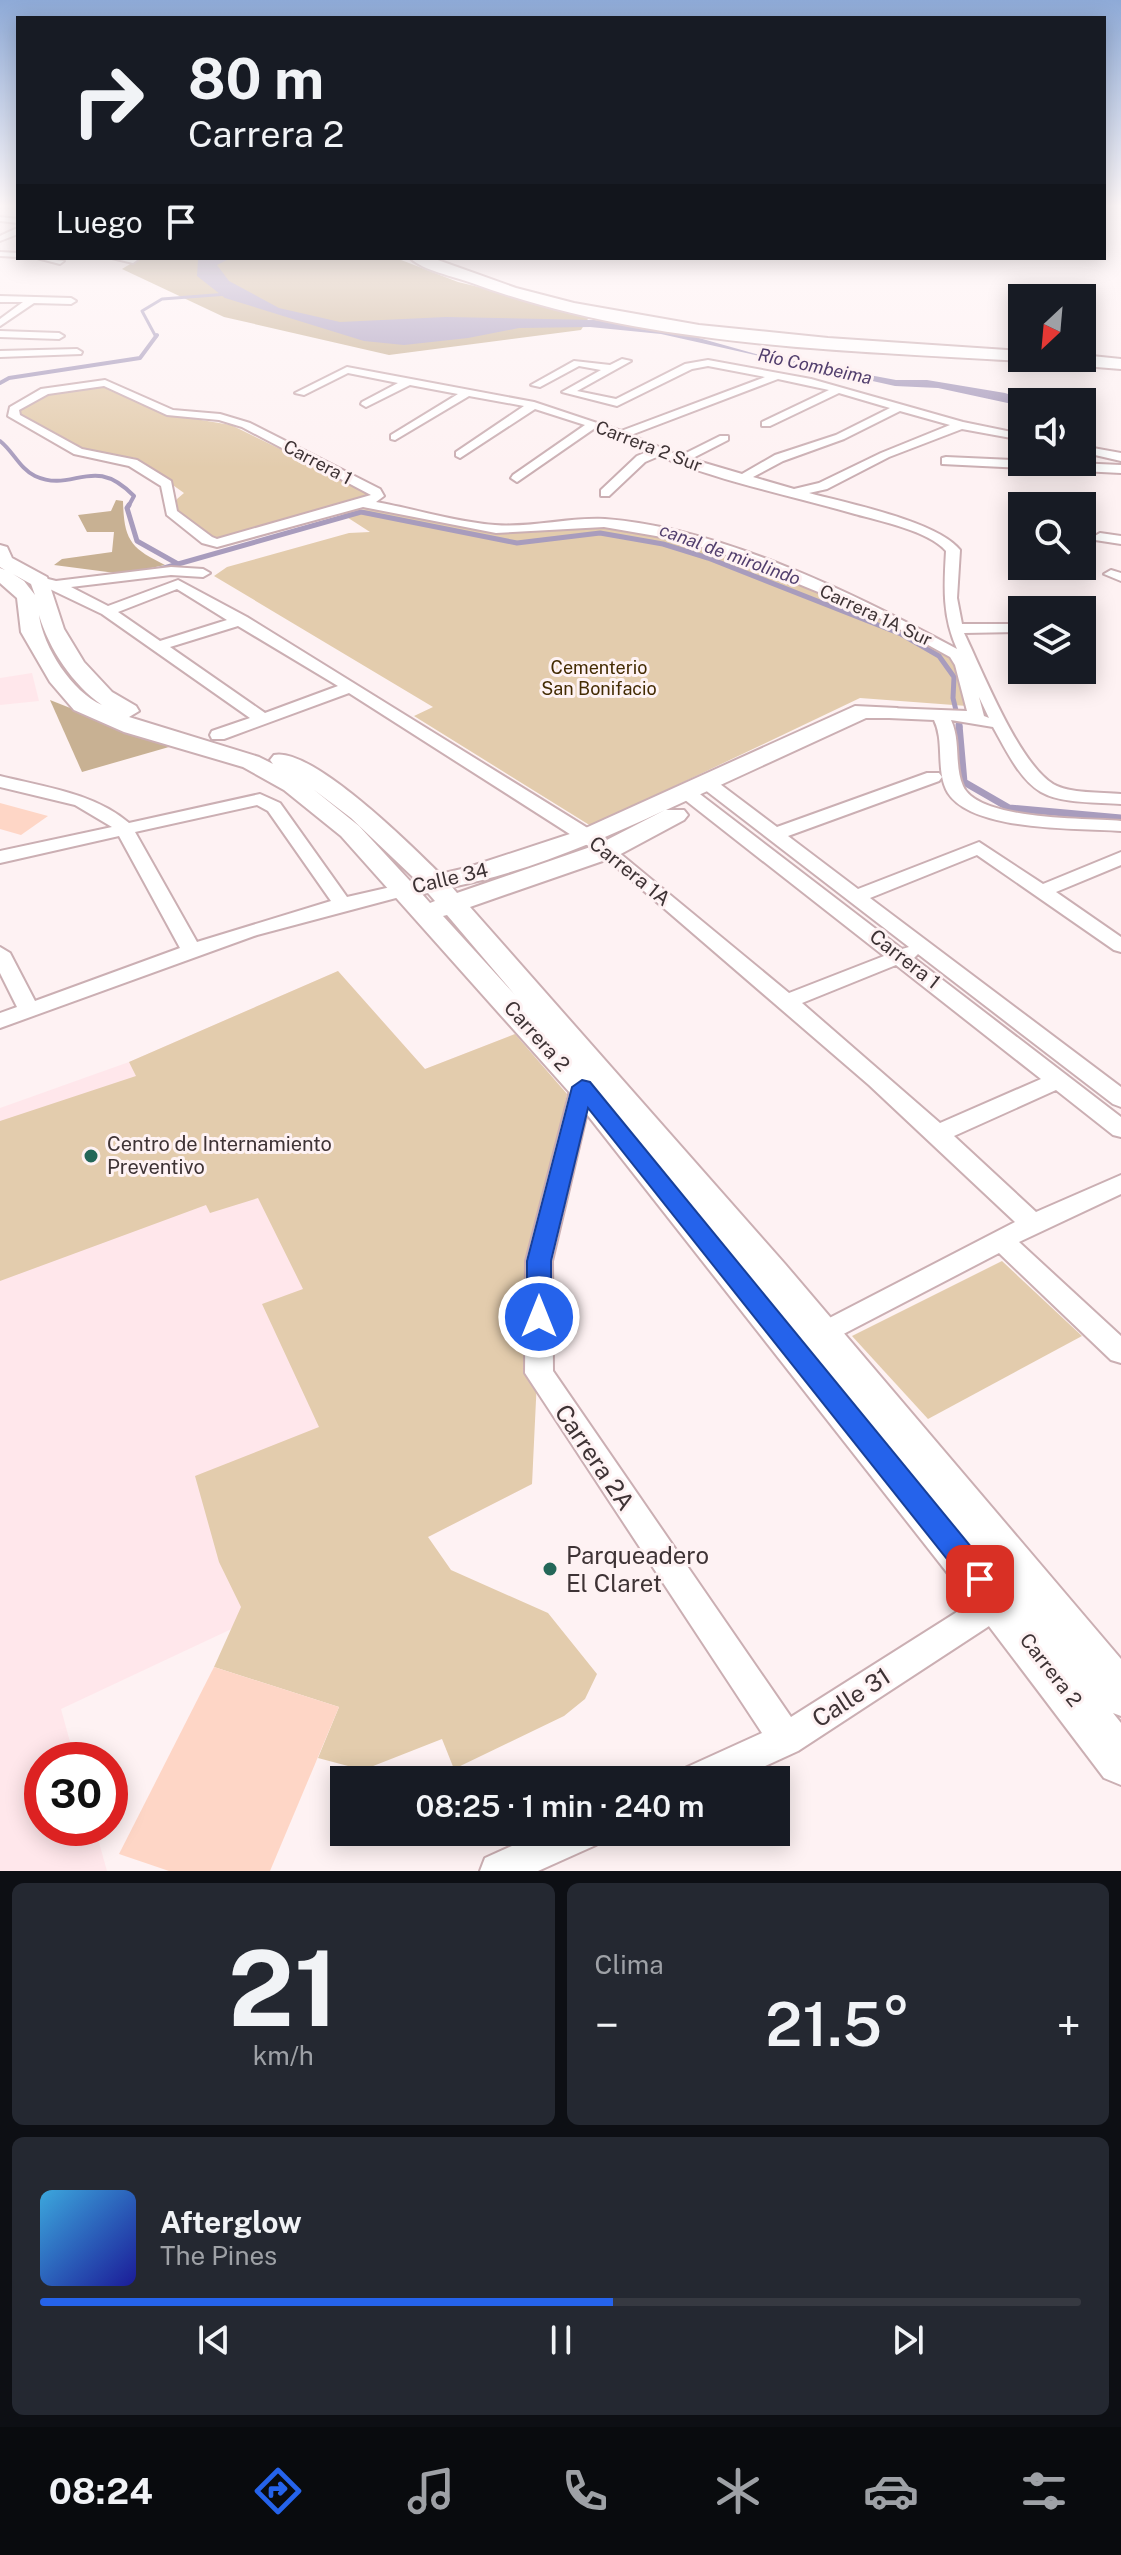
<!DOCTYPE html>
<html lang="es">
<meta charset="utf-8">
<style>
body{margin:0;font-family:"Public Sans",sans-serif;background:#242831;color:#f1f3f6;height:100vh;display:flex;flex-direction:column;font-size:30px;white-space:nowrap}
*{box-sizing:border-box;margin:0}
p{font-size:26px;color:#9ea1a6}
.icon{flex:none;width:44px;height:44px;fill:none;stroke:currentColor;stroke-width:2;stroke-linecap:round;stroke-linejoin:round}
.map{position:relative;height:1871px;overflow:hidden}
.sheet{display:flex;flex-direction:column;gap:12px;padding:12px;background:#0d0f14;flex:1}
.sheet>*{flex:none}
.top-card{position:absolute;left:16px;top:16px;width:1090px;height:244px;border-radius:0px;box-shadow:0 4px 20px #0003;background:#171b24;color:#f1f3f6;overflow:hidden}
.needle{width:52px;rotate:206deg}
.buttons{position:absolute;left:1008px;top:284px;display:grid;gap:16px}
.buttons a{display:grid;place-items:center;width:88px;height:88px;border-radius:0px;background:#171b24;box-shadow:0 4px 20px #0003;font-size:40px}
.speed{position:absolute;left:24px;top:1742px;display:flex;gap:16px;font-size:40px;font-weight:700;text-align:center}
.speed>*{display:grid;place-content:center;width:104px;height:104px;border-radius:50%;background:#171b24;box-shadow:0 4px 20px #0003;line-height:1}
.speed .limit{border:12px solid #d22;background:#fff;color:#111}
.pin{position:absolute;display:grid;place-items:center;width:68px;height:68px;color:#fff;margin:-34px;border-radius:16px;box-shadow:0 4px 12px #0006}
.me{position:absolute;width:88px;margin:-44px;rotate:0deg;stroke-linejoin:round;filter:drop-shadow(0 0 6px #0008)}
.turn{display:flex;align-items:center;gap:28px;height:168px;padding:0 40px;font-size:36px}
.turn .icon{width:104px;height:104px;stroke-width:2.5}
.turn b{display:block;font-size:56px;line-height:68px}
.then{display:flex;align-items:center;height:76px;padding:0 40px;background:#0003;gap:16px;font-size:30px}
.big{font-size:60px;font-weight:600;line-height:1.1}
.sheet .tile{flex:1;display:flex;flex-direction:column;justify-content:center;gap:12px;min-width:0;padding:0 28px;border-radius:12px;background:#242831}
.sheet .dial{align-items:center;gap:0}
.dial b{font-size:104px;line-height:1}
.song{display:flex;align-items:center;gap:24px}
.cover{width:96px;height:96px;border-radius:12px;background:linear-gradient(135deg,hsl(200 70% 55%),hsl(240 70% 35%))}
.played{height:8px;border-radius:4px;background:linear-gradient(90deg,#2563eb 55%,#363941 55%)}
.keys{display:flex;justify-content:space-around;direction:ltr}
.heat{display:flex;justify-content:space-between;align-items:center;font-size:44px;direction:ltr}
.sheet .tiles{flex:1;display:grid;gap:12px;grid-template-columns:1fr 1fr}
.tile:last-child{grid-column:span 2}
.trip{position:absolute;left:330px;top:1766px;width:460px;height:80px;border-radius:0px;background:#171b24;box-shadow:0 4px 20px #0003;font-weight:600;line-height:80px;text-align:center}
.dock{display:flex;height:128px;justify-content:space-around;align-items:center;background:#090b0e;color:#9ea1a6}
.dock .icon{width:56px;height:56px}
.dock .current{color:#2563eb}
.dock b{font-size:36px;color:#f1f3f6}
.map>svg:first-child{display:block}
.built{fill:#ffe7eb}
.green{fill:#e3ccad}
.forest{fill:#c8b193}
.water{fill:#a89cbd}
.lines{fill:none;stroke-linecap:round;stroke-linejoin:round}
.stream-far3{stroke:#a89cbd;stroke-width:3}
.stream-far2{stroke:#a89cbd;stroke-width:4}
.stream-far1{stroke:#a89cbd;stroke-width:5}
.stream{stroke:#a89cbd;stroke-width:7}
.building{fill:#fed6c6}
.street-casing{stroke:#cbafb3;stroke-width:4}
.secondary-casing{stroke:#cbafb3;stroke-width:4}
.highway-casing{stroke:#cbafb3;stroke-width:4}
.street{fill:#fff;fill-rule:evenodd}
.secondary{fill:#fff;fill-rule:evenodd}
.highway{fill:#fff;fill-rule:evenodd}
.route{fill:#2563eb;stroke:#184099;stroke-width:2}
.poi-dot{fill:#246758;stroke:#fef2f3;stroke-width:3}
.labels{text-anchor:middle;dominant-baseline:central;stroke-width:6;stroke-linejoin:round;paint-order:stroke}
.far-water-label{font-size:18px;font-style:italic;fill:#513e6d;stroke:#fef2f3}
.far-street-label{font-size:18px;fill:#3e3335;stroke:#fef2f3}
.far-park-label{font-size:18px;fill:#432b02;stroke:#fef2f3}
.street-label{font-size:20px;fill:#3e3335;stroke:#fef2f3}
.poi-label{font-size:20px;fill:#3e3335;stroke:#fef2f3;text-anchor:start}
.near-street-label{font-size:24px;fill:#3e3335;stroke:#fef2f3}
.near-poi-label{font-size:24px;fill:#3e3335;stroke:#fef2f3;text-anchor:start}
</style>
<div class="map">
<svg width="1121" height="1871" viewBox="0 0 1121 1871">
<rect width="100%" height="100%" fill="#fef2f3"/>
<g class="built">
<polygon points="32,673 39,701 0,705 0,678"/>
<polygon points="338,971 425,1069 515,1034 567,1094 522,1306 536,1368 532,1484 428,1537 61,1709 75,1760 42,1760 42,1828 95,1828 107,1871 0,1871 0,1108 129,1062"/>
</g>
<g class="green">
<path d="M 107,385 L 177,416 L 231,425 L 374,495 L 221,539 L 209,537 L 177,511 L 177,499 L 184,493 L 135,458 L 82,450 L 18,415 C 32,387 80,388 107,385 Z"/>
<path d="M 376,508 C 423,518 471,533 519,533 C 549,533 581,523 610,527 C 726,542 847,599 950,654 L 956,664 L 967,706 L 860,698 L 591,826 L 414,716 L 433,707 L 214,576 L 227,567 L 349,533 L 370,532 L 339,512 Z"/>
<polygon points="338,971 425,1069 515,1034 567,1094 522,1306 538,1358 532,1484 428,1537 451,1570 548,1613 597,1674 585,1699 564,1716 454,1769 442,1739 363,1770 318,1758 339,1707 214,1667 241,1607 219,1562 195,1476 319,1427 262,1304 303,1289 258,1198 210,1213 206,1205 0,1281 0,1121 136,1076 129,1062"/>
<polygon points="1002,1261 1082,1336 928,1419 852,1336"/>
</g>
<g class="forest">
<polygon points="140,258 396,258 458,282 591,314 581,330 389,355 224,317 122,269"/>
<path d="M 116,500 L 123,501 C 124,541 131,548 165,565 L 123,574 L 54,565 L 62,559 L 112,552 L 114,532 L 87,532 L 78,515 L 111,511 Z"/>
<polygon points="50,700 169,747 82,772"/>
</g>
<polygon class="water" points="203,258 231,258 217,265 229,281 279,308 340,322 446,317 595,320 674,331 756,354 896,380 927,380 1005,393 1031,402 1022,402 1022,406 938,388 895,386 661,334 590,327 519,328 468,338 404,345 364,341 225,298 197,276 198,260"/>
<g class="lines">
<polyline class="stream-far3" points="156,337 142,311 162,299 228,294"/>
<g class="stream-far2">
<polyline points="0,383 9,378 140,358 157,335"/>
<path d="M 0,441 C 13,451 20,469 35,476 C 74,494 92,453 134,496 L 128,507"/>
</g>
<g class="stream-far1">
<polyline points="129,505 127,508 137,541 178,564"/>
<polyline points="157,570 361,512 517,543 600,533 663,544 708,558 901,634 939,656 954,677 953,698 960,727"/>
</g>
<polyline class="stream" points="959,725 964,782 1009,808 1121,818"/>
</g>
<g class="building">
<polygon points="0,803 48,816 21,835 0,829"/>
<polygon points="214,1667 339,1707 270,1871 169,1871 119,1854"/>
</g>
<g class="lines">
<defs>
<g id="street">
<polygon points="0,217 18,219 18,223 0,221"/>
<polygon points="15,229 18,229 18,234 0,241 0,236"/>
<polygon points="0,252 18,253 18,257 0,256"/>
<polygon points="37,258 64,261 60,264"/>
<polygon points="112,258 135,258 137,260 133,263"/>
<polygon points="0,296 71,298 76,301 71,304 34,303 0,326 0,319 23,302 0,302"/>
<polygon points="0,331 59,333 64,336 59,339 0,337"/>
<polygon points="77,349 82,352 81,354 0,357 0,351"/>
<path d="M 622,359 L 631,361 L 577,391 L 616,399 L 685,364 L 708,360 L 811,379 L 963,422 L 1022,434 L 1022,440 L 962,429 L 889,457 L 827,489 L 809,493 C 846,503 937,521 960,550 L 957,598 L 962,624 L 1022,624 L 1022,632 L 964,633 C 983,672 1018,762 1053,784 C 1070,794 1101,792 1121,794 L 1121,804 C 1097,802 1062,804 1041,792 C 1019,779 1005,748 993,727 L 951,720 C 961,741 954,766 963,786 C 979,821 1087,818 1121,821 L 1121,831 C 1079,828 973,832 948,793 C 935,771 945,742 934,720 L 889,718 L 881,713 L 889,708 L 967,711 L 955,665 L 950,657 L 872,614 L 730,556 L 679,540 L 604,527 L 496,533 L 363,507 L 217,547 L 202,543 L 167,515 L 161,486 L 129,466 L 74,454 L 8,416 L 10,407 L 41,389 L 105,380 L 173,410 L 220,414 L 250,423 L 380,489 L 384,496 L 376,502 C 415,509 456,522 495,525 C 532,528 569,517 605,519 C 719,527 858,595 957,649 C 942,616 944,586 946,551 C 929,531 880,521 855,514 C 789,495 722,482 659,456 L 645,462 L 609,496 L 601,496 L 601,490 L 637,456 L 649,451 L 595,428 L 517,482 L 511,478 L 513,475 L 585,425 L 535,409 L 460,458 L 456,456 L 456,452 L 524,406 L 469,396 L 395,440 L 391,439 L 391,435 L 458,394 L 410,385 L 366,407 L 361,404 L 362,402 L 398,383 L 348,373 L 304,395 L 295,393 L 347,367 L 534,402 L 621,431 L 765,377 L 708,366 L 692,369 L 617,406 L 562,392 L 601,370 L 579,366 L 540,387 L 531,385 L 574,361 L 610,365 ZM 778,379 L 829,390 L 762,422 L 762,426 L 770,426 L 839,393 L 890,408 L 836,435 L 775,455 L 742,474 L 691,459 L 728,440 L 728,436 L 720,436 L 680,456 L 631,435 ZM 104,386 L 167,415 L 219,420 L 242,427 L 371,495 L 217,539 L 212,537 L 177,511 L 171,481 L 137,460 L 82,449 L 20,415 L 19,410 L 48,394 ZM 900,411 L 950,425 L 881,453 L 819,483 L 794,489 L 753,477 L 783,461 L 844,439 ZM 979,697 L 989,718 L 984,716 Z"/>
<polygon points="1082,446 1121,453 1121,461 1082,452"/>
<polygon points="946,457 1121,465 1121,473 942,464 942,458"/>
<polygon points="1100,533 1121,536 1121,544 1095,540 1093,537"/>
<path d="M 171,567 L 203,569 L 210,573 L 203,577 L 171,575 L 71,587 L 108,606 L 178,580 L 247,617 L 594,832 L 789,993 L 884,956 L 680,796 L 677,792 L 680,788 L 692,788 L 902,949 L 909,947 L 700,786 L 697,782 L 700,778 L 712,778 L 777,827 L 927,773 L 939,773 L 942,777 L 939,781 L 788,836 L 858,889 L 979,842 L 1043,884 L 1121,852 L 1121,865 L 1056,892 L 1121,937 L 1121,952 L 1114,950 L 977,855 L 870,898 L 1121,1087 L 1121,1107 L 1113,1104 L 918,954 L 914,958 L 1121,1117 L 1121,1137 L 1113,1135 L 1056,1090 L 954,1136 L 1036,1212 L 1121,1175 L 1121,1194 L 1019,1242 L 1121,1336 L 1121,1363 L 1111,1360 L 999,1253 L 830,1341 L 821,1345 L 812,1341 L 808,1334 L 812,1327 L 1015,1222 L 869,1085 L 601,854 L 349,693 L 224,739 L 212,739 L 210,735 L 212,731 L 250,718 L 102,614 L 33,581 L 40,577 L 56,581 ZM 177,589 L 227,620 L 160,641 L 118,612 ZM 238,626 L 338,686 L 265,713 L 170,647 ZM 896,965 L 1041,1079 L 940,1123 L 802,1003 Z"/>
<polygon points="1111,570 1121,573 1121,581 1104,574"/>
<path d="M 0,776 C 44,787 94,793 129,823 L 260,794 L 280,803 L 347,897 L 404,884 L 414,890 L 411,894 L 257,935 L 0,1028 L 0,1013 L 17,1007 L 0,973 L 0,947 L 10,953 L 35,1001 L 180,948 L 119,836 L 0,863 L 0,851 L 112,827 L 75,805 L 0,787 ZM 257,805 L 268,811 L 331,901 L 197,942 L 135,832 Z"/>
<polygon points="582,1079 590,1082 593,1087 552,1261 553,1371 791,1717 987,1593 998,1588 1009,1593 1014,1603 1009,1613 798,1751 735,1780 680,1780 685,1768 762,1733 525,1373 526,1261 571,1087 574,1082"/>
<polygon points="543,1832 601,1832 596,1845 538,1871 480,1871 485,1858"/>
</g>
<path id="secondary" d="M 0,545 L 7,547 L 12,558 L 47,577 L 64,629 L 84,662 L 112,692 L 136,706 L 139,711 L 129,717 L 259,757 L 273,764 L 270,760 L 274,755 C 311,746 413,847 440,874 L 466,868 L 579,831 L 855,706 L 897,708 L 900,713 L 897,718 L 866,718 L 666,810 L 684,810 L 688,815 L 684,820 L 617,856 L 470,907 L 785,1264 L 1121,1659 L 1121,1716 L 1113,1713 L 1121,1723 L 1121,1785 L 1104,1778 L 982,1617 L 571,1094 L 341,836 L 284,790 L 243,767 L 124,732 L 74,710 L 50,682 L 21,632 L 17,598 L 0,583 L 0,568 L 5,570 L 0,567 ZM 13,574 L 31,584 L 35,595 L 24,581 ZM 39,615 C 49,649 73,685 102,705 C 72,692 43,647 39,615 ZM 313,789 L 351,818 L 415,879 L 410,881 L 359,826 ZM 665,810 L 599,844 L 457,893 L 452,887 C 526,872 597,842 665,810 ZM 428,893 L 435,901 L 430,903 L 422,894 ZM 447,915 L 515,995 L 443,916 Z"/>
<g id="highway">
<path d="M 410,258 L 432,258 L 516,288 L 574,303 L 699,325 L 828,338 L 1022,351 L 1022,358 L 1030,358 L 1022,361 C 839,350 646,347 472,283 C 453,276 424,271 410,258 Z"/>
<polygon points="1082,355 1121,359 1121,369 1046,363 1037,358 1082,358"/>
</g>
</defs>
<use href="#street" class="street-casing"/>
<use href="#secondary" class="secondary-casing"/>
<use href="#highway" class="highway-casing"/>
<use href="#street" class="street"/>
<use href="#secondary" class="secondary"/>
<use href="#highway" class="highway"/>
</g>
<linearGradient id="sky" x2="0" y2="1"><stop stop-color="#8eaad7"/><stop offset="0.44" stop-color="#fff9fa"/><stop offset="1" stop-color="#fff9fa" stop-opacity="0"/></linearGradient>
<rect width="1121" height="468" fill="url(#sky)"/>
<polygon class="route" points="582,1080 590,1082 990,1570 994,1579 990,1588 980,1592 970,1588 588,1108 551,1261 551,1317 547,1324 539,1327 530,1324 527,1317 527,1261 572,1087"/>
<g class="poi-dot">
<circle cx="91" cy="1156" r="8"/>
<circle cx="550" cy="1569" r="8"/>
</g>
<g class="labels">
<g class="far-water-label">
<text transform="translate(815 366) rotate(12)">Río Combeima</text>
<text transform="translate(730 554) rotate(20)">canal de mirolindo</text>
</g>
<g class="far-street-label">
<text transform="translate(649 446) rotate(21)">Carrera 2 Sur</text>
<text transform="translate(318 462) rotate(28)">Carrera 1</text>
<text transform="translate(876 615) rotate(25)">Carrera 1A Sur</text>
</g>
<g class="far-park-label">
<text x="599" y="667">Cementerio<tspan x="599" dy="21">San Bonifacio</tspan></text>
</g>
<g class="street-label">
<text transform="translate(630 871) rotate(39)">Carrera 1A</text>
<text transform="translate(450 878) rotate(-13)">Calle 34</text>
<text transform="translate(905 959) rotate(38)">Carrera 1</text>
<text transform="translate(537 1036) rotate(48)">Carrera 2</text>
<text transform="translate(1051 1670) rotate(52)">Carrera 2</text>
</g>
<g class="poi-label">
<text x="107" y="1144">Centro de Internamiento<tspan x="107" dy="23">Preventivo</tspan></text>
</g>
<g class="near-street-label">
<text transform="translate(595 1457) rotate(56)">Carrera 2A</text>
<text transform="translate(851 1697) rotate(-33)">Calle 31</text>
</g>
<g class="near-poi-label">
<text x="566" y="1555">Parqueadero<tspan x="566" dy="28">El Claret</tspan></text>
</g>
</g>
</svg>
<div class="buttons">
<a><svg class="needle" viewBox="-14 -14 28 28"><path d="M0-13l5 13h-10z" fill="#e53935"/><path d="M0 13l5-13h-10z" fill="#9ea1a6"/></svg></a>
<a><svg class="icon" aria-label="sound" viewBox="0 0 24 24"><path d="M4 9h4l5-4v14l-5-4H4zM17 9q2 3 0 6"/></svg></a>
<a><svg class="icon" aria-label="search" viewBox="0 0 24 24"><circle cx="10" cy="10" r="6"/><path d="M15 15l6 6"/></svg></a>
<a><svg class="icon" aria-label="layers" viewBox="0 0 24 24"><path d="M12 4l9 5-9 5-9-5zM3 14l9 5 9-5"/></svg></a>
</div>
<div class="speed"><div class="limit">30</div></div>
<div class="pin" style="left:980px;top:1579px;background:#d93025"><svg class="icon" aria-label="arrive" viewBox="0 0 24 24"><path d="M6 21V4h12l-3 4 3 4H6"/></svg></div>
<svg class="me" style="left:539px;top:1317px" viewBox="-20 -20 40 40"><circle r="17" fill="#2563eb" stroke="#fff" stroke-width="3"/><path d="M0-11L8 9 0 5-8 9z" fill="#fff"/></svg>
<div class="trip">08:25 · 1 min · 240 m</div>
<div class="top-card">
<div class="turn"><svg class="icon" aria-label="right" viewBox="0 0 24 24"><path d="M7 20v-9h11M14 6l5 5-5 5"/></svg><div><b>80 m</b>Carrera 2</div></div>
<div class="then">Luego<svg class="icon" aria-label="arrive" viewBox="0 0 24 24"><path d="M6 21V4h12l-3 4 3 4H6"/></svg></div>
</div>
</div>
<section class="sheet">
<div class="tiles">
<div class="tile dial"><b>21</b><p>km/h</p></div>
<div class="tile"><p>Clima</p>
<div class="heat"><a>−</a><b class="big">21.5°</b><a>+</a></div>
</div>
<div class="tile">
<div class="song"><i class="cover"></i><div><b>Afterglow</b><p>The Pines</p></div></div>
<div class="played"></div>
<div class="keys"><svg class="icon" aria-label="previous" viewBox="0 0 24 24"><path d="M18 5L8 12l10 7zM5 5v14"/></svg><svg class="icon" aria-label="pause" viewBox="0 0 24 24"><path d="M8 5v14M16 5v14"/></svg><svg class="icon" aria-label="next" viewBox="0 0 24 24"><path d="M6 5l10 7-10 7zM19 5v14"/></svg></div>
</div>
</div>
</section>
<nav class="dock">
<b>08:24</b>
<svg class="icon current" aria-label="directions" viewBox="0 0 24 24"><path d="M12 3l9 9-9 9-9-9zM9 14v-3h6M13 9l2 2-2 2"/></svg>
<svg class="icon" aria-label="music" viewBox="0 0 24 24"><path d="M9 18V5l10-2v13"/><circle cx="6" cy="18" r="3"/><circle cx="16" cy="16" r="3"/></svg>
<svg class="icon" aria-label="phone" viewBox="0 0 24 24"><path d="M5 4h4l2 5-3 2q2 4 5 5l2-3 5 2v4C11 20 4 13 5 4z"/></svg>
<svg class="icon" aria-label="climate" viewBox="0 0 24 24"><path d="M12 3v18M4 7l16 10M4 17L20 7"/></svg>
<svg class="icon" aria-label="car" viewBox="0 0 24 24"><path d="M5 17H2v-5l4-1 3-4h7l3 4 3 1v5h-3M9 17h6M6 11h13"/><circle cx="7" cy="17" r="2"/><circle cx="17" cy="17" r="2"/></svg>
<svg class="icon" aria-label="filters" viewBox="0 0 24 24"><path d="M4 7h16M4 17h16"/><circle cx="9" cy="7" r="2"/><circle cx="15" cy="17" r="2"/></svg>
</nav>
